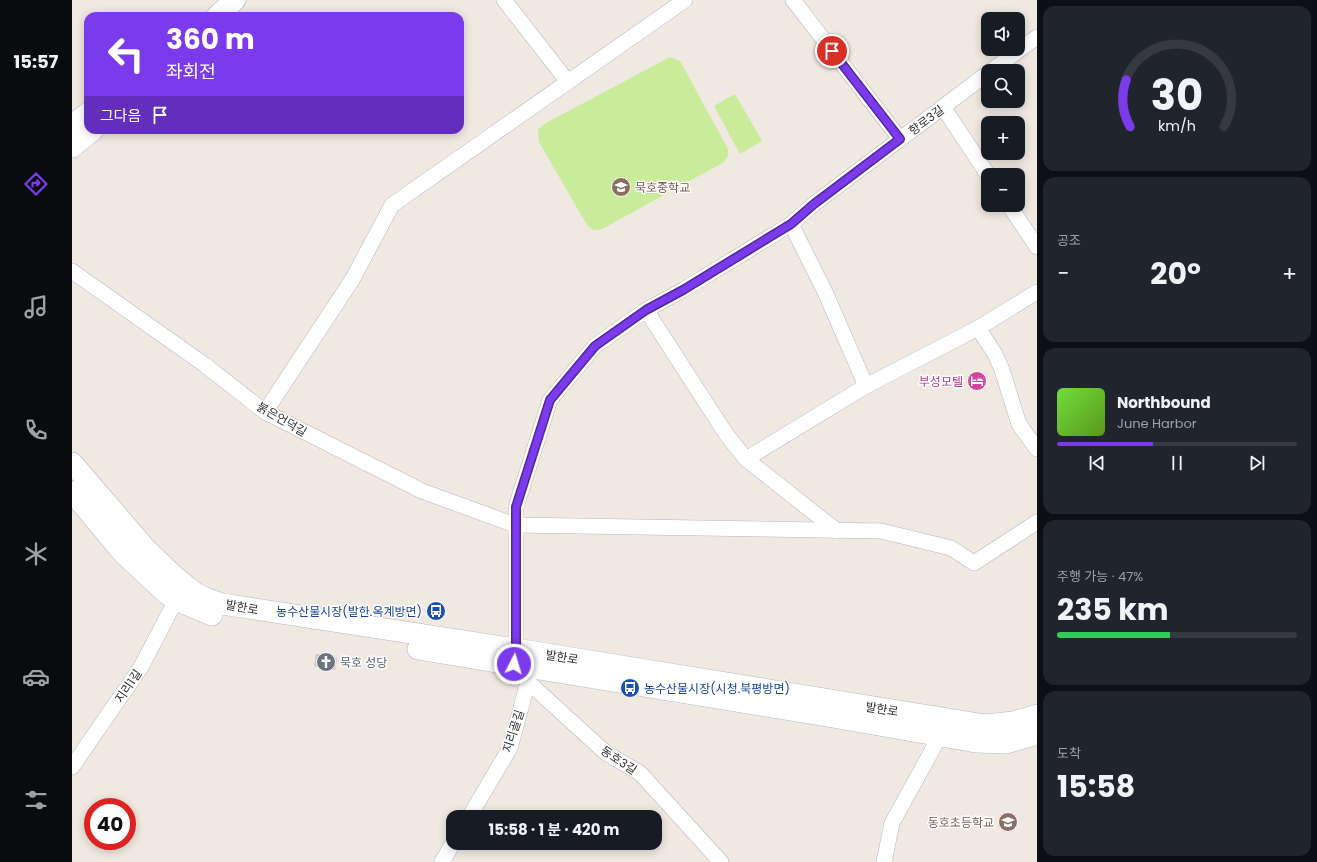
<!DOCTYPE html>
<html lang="ko">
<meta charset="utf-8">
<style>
body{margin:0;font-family:Poppins,"Noto Sans KR",sans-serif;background:#20242c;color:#f1f3f6;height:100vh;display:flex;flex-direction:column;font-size:15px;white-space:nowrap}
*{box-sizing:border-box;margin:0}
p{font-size:13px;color:#9ea1a6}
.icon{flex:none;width:22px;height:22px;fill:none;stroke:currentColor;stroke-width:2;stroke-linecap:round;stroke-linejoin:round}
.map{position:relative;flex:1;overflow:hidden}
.panel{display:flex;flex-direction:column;gap:6px;padding:6px;background:#0d0f14;width:280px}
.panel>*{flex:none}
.guide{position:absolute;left:12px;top:12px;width:380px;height:122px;border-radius:12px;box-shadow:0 2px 10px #0003;background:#7c3aed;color:#fff;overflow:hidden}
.controls{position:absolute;left:909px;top:12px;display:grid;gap:8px}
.controls a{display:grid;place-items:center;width:44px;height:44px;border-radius:8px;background:#171b24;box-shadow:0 2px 10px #0003;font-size:20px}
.speed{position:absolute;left:12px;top:798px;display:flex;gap:8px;font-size:20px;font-weight:700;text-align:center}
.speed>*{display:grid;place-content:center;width:52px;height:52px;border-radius:50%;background:#171b24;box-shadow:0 2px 10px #0003;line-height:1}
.speed .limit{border:6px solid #d22;background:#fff;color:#111}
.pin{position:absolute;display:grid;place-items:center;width:34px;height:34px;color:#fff;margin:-17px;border:2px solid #fff;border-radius:50%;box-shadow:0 1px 4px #0007}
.me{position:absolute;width:44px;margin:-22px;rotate:5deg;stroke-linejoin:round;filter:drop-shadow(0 0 3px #0008)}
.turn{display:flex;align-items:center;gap:14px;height:84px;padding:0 16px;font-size:18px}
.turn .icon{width:52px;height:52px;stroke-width:2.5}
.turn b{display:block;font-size:28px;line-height:34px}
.then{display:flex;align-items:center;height:38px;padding:0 16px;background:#0003;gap:8px;font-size:15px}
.big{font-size:30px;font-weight:700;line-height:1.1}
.panel .tile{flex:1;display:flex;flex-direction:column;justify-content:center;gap:6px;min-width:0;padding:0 14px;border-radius:12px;background:#20242c}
.panel .dial{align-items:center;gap:0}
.dial svg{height:104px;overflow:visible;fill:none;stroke:#363941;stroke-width:7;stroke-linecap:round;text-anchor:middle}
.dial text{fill:#f1f3f6;stroke:none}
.song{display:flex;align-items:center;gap:12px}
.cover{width:48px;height:48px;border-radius:6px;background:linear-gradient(135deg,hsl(100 70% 55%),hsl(90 70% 35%))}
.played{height:4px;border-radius:2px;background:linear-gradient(90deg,#7c3aed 40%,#363941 40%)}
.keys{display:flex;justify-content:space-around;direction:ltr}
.heat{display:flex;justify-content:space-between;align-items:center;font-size:22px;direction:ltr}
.charge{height:6px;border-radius:3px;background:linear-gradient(90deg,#34c759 47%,#363941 0)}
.trip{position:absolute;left:374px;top:810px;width:216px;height:40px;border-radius:12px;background:#171b24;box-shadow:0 2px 10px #0003;font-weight:700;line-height:40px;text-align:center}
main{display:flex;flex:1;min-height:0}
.tabs{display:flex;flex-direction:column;width:72px;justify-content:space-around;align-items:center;background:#090b0e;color:#9ea1a6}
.tabs .icon{width:28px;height:28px}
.tabs .selected{color:#7c3aed}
.tabs b{font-size:18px;color:#f1f3f6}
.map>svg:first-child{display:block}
.pitch{fill:#c9ec9a}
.building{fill:#cbc7bf}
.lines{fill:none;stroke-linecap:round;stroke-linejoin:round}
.street-casing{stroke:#b4b7c1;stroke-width:16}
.secondary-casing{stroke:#b4b7c1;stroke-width:22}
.street{stroke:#fff;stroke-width:15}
.secondary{stroke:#fff;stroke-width:21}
.route-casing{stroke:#51269a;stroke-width:10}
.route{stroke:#7c3aed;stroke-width:7}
.labels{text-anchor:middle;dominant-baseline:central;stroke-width:3;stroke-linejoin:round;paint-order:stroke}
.street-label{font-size:12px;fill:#2e2e2e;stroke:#fff}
.education-label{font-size:12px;fill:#785e54;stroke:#fff;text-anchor:start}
.hotel-label{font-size:12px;fill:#b23c85;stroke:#fff;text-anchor:end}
.transit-label{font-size:12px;fill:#164399;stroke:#fff;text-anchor:end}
.worship-label{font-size:12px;fill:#5b616d;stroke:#fff;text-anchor:start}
</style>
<main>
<nav class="tabs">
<b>15:57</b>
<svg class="icon selected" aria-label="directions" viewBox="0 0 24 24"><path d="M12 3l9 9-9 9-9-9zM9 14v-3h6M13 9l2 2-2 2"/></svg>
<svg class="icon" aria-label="music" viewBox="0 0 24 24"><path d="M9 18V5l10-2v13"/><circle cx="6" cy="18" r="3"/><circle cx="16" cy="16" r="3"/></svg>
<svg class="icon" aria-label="phone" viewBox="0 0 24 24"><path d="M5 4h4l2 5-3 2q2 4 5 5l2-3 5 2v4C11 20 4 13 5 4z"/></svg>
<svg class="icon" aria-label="climate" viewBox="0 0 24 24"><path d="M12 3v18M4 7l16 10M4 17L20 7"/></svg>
<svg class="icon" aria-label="car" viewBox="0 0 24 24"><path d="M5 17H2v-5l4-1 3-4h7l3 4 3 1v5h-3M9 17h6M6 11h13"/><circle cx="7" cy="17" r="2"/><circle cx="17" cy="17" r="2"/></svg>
<svg class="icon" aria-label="filters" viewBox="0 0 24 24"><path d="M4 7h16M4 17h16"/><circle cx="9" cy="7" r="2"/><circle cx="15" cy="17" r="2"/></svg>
</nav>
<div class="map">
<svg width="965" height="862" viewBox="0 0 965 862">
<rect width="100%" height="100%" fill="#efe9e1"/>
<g class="pitch">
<polygon points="598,57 608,61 656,149 656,156 652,162 530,229 521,230 515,225 467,142 466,129 474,123"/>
<polygon points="663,94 690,141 668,154 642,106"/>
</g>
<polygon class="building" points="244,654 265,658 263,670 242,666"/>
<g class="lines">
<defs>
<g id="street">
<polyline points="432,0 496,82"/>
<polyline points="721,0 828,139"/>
<polyline points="919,71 965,37"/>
<polyline points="871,107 916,175"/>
<polyline points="937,205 965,247"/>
<polyline points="719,224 754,294 794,386"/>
<polyline points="0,271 133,365 193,412 350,491 443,525 809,531 879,548 902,563 965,522"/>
<polyline points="574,310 654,434 674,459 765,531"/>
<polyline points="906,328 923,354 930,370 947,424 965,449"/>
<polyline points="193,412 280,280 320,205 613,0"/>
<polyline points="674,459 794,386 906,328 965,292"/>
<polyline points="444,649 444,507 478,400 523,346 574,310 611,290 719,224 742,204 916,73"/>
<polyline points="456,682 534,753 568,773 649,862"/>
<polyline points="0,767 69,667 104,600"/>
<polyline points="397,817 438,748 456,682 451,675"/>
<polyline points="370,862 381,843"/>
<polyline points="812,862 820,823 868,736"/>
</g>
<g id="secondary">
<polyline points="145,16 163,0"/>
<polyline points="0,125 16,113"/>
<polyline points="0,147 21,130"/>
<polyline points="0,463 73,548 100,574 123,593 135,599 150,604 444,649 913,725 941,722 965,715"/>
<polyline points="0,492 51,553 95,594 104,600 140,615"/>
<polyline points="346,649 755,716 904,742 934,743 965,734"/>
</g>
</defs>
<use href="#street" class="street-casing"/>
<use href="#secondary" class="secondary-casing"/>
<use href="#street" class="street"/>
<use href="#secondary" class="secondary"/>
</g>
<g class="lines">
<defs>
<polyline id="route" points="442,664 444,649 444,507 478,400 523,346 574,310 611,290 719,224 742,204 828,139 760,51"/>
</defs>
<use href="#route" class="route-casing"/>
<use href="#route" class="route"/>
</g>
<defs>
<symbol id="school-disc" viewBox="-11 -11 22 22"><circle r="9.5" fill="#8d6e63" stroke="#fff"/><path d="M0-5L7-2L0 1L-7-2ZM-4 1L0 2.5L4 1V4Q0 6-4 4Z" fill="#fff"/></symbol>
<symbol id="hotel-disc" viewBox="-11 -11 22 22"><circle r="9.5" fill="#d1479c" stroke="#fff"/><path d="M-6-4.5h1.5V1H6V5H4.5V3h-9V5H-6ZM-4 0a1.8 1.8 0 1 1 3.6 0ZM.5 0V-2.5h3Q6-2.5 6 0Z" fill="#fff"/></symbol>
<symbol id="bus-disc" viewBox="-11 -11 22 22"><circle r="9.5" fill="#1a4fb4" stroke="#fff"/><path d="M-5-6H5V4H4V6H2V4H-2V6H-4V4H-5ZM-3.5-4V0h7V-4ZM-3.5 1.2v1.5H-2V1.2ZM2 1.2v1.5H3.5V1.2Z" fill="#fff"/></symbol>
<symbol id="church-disc" viewBox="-11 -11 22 22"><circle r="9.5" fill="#6b7280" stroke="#fff"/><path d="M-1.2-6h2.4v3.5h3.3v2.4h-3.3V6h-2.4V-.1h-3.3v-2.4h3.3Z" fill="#fff"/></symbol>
</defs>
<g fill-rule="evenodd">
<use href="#school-disc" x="538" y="176" width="22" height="22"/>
<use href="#hotel-disc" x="894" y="370" width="22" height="22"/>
<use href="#bus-disc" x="353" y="600" width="22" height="22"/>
<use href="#church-disc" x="243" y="651" width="22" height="22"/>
<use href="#bus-disc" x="547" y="677" width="22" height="22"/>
<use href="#school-disc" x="925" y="811" width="22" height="22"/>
</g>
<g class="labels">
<g class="street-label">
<text transform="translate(854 120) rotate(-37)">향로3길</text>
<text transform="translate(210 419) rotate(30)">붉은언덕길</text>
<text transform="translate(170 607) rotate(10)">발한로</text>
<text transform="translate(490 657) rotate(9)">발한로</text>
<text transform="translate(56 686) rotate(-56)">지리1길</text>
<text transform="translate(810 709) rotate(9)">발한로</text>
<text transform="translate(441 731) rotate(-72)">지리골길</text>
<text transform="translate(547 760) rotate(34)">동호3길</text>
</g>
<g class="education-label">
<text x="563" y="187">묵호중학교</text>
<text x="922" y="822" text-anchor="end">동호초등학교</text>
</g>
<g class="hotel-label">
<text x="891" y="381">부성모텔</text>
</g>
<g class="transit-label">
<text x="350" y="611">농수산물시장(발한.옥계방면)</text>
<text x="572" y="688" text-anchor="start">농수산물시장(시청.북평방면)</text>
</g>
<g class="worship-label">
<text x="268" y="662">묵호 성당</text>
</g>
</g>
</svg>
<div class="controls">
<a><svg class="icon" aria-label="sound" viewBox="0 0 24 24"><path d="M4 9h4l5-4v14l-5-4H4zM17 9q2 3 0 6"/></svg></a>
<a><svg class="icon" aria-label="search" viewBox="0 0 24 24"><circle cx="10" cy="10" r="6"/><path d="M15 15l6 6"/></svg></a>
<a>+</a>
<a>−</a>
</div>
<div class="speed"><div class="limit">40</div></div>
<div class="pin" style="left:760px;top:51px;background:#d93025"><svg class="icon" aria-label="arrive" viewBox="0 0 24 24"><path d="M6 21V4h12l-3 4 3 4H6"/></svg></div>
<svg class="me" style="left:442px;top:664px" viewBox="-20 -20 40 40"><circle r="17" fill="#7c3aed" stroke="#fff" stroke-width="3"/><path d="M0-11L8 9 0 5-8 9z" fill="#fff"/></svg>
<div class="trip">15:58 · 1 분 · 420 m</div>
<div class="guide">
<div class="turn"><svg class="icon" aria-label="left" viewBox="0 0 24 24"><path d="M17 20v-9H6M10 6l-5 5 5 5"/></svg><div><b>360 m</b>좌회전</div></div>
<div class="then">그다음<svg class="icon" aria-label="arrive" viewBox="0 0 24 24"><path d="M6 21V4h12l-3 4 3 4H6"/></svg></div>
</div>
</div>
<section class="panel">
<div class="tile dial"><svg viewBox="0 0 100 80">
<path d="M14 69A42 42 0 1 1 86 69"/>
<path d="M14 69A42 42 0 0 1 11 33" stroke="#7c3aed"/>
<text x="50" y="56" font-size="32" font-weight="700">30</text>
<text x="50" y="72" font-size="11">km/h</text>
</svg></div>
<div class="tile"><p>공조</p>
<div class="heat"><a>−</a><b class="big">20°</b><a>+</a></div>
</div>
<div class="tile">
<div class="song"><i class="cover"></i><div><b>Northbound</b><p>June Harbor</p></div></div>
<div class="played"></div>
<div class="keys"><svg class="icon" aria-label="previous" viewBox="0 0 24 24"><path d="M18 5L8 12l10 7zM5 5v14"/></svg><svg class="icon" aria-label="pause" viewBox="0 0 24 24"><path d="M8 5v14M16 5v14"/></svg><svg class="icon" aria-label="next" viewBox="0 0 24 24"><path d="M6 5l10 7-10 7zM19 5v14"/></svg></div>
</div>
<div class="tile"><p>주행 가능 · 47%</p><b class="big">235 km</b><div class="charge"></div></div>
<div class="tile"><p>도착</p><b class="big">15:58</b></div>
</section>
</main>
